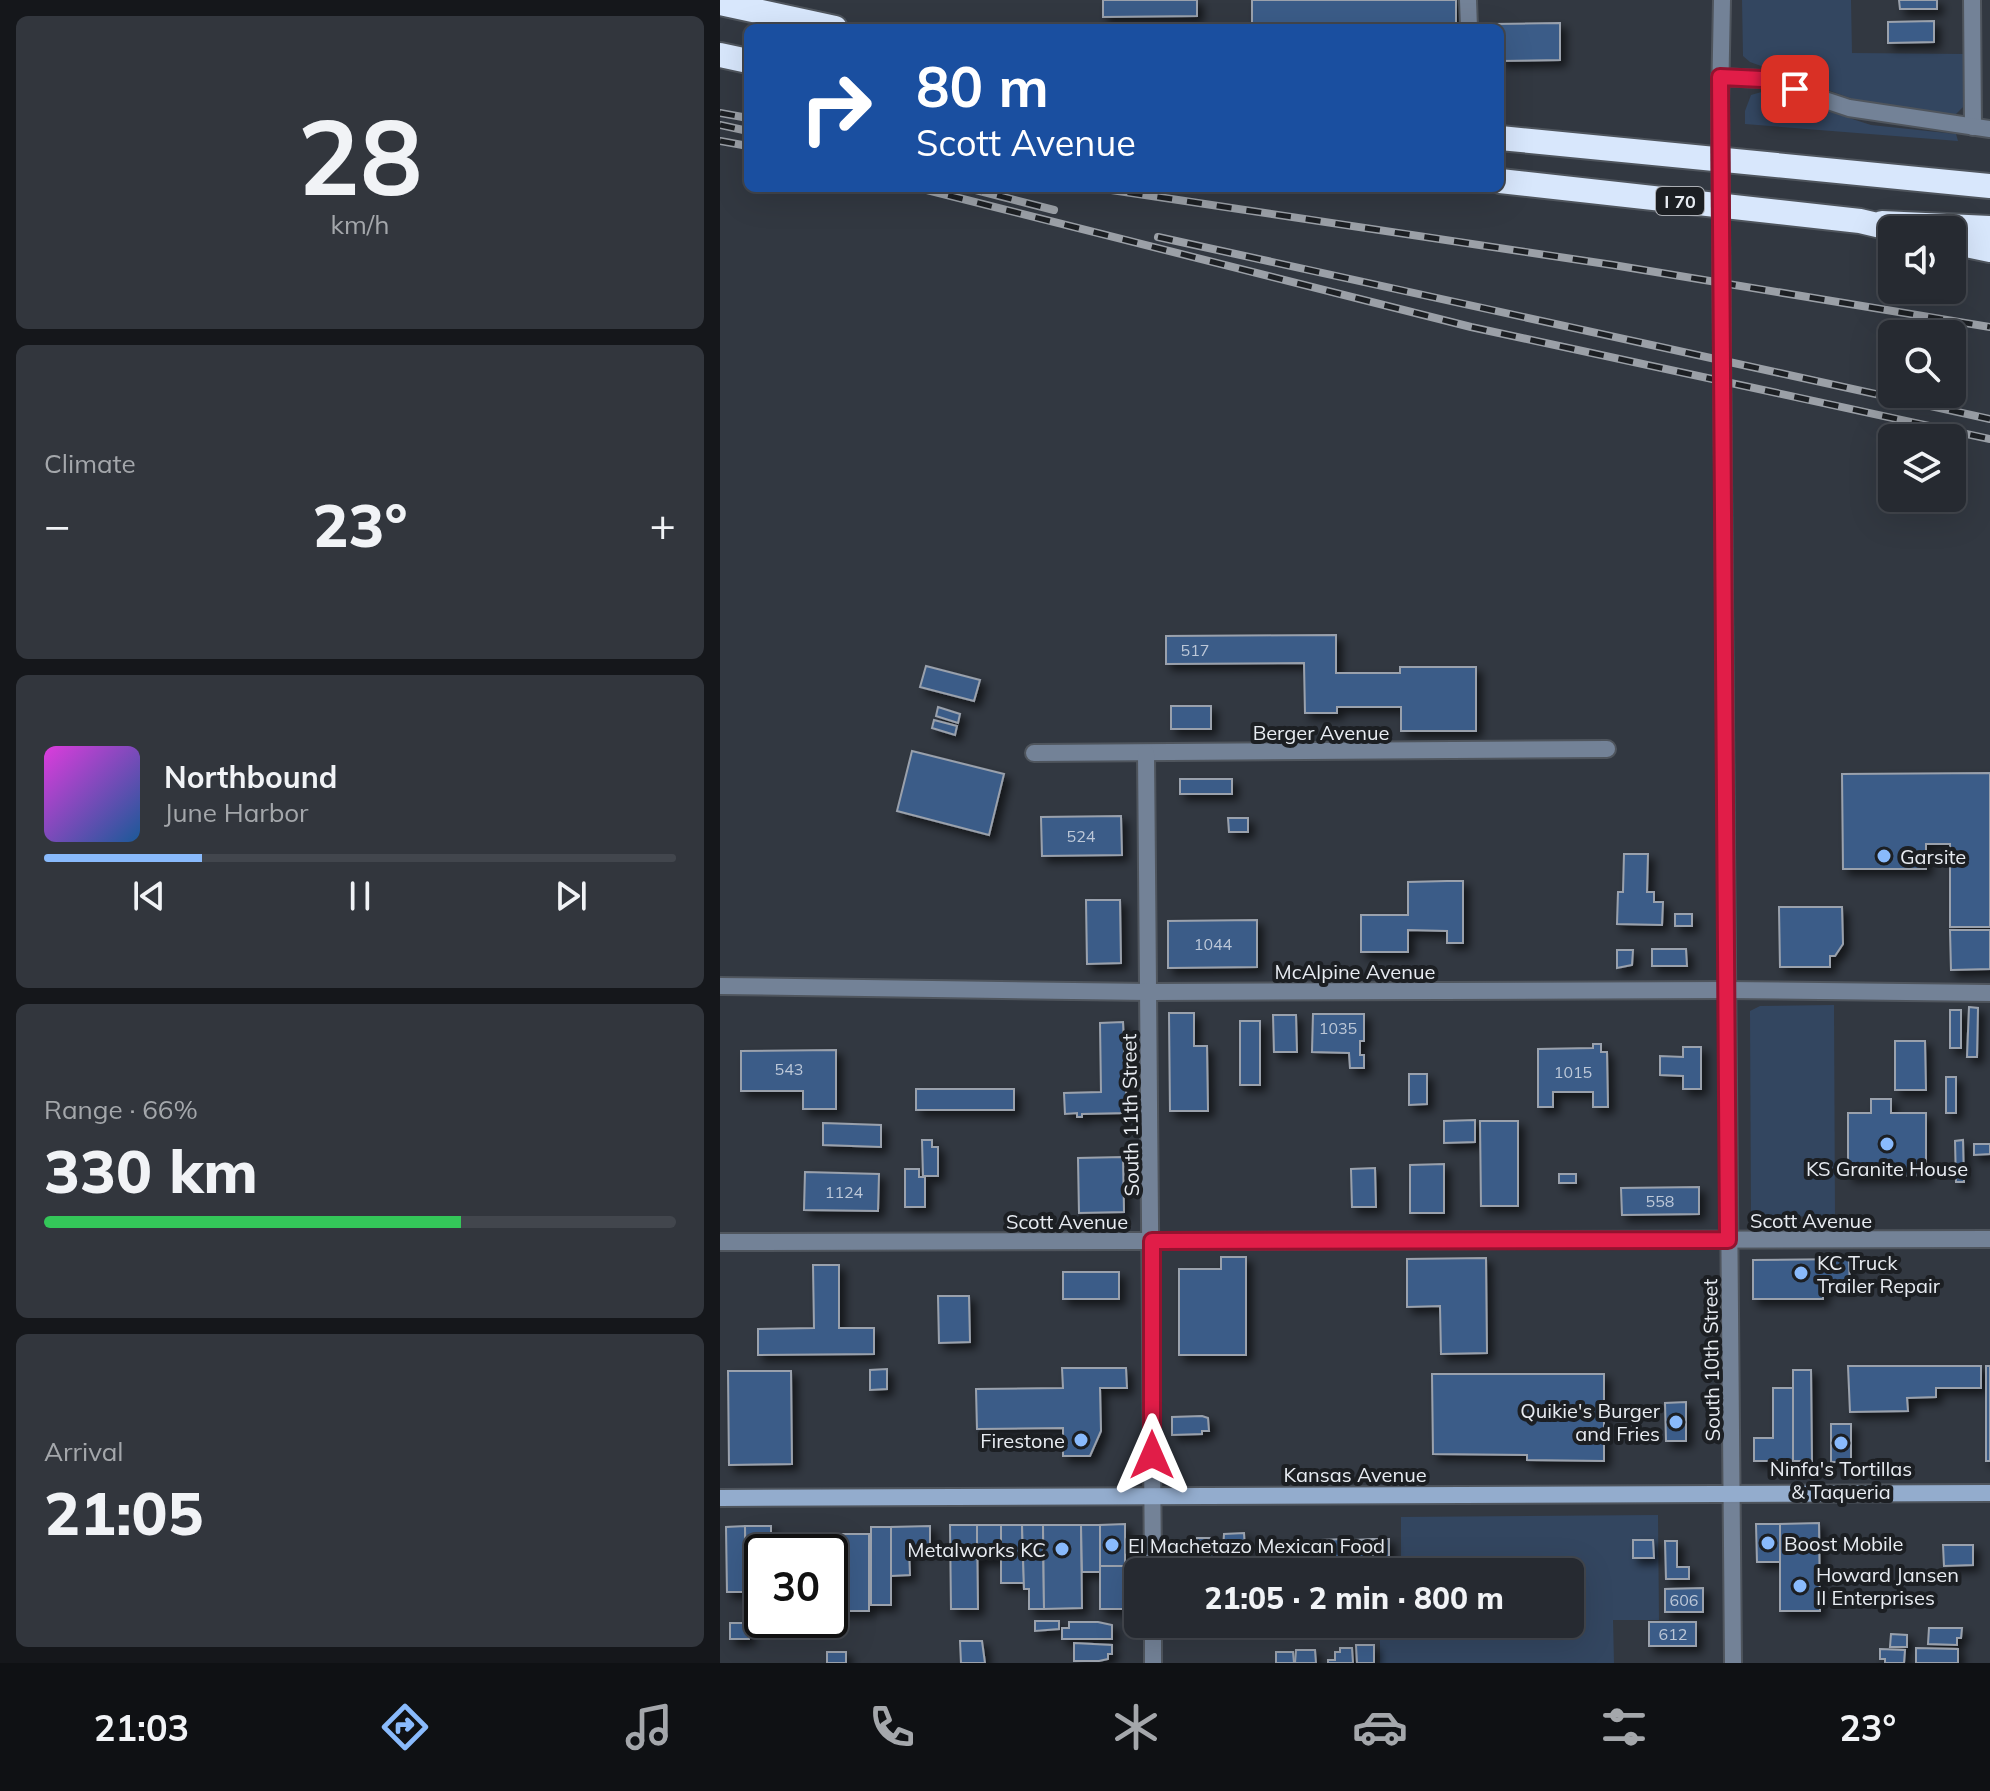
<!DOCTYPE html>
<meta charset="utf-8">
<style>
body{margin:0;font-family:Mulish,sans-serif;background:#32363d;color:#f1f3f6;height:100vh;display:flex;flex-direction:column;font-size:30px;white-space:nowrap}
*{box-sizing:border-box;margin:0}
p{font-size:26px;color:#a4a7ab}
.icon{flex:none;width:44px;height:44px;fill:none;stroke:currentColor;stroke-width:2;stroke-linecap:round;stroke-linejoin:round}
.map{position:relative;flex:1;overflow:hidden}
.side{display:flex;flex-direction:column;gap:16px;padding:16px;background:#15171b;width:720px}
.side>*{flex:none}
.hud{position:absolute;left:24px;top:24px;width:760px;height:168px;border-radius:12px;box-shadow:0 8px 32px #0002,0 0 0 2px #42464d;background:#1a4fa0;color:#fff;overflow:hidden}
.tools{position:absolute;left:1158px;top:216px;display:grid;gap:16px}
.tools a{display:grid;place-items:center;width:88px;height:88px;border-radius:12px;background:#262a31;box-shadow:0 8px 32px #0002,0 0 0 2px #42464d;font-size:40px}
.speed{position:absolute;left:24px;top:1534px;display:flex;gap:16px;font-size:40px;font-weight:700;text-align:center}
.speed>*{display:grid;place-content:center;width:104px;height:104px;border-radius:50%;background:#262a31;box-shadow:0 8px 32px #0002,0 0 0 2px #42464d;line-height:1}
.speed .limit{border:4px solid #111;border-radius:12px;background:#fff;color:#111}
.pin{position:absolute;display:grid;place-items:center;width:68px;height:68px;color:#fff;margin:-34px;border-radius:16px;box-shadow:0 4px 12px #0006}
.me{position:absolute;width:88px;margin:-44px;rotate:0deg;stroke-linejoin:round;filter:drop-shadow(0 0 6px #0008)}
.turn{display:flex;align-items:center;gap:28px;height:168px;padding:0 40px;font-size:36px}
.turn .icon{width:104px;height:104px;stroke-width:2.5}
.turn b{display:block;font-size:56px;line-height:68px}
.big{font-size:60px;font-weight:800;line-height:1.1}
.side .card{flex:1;display:flex;flex-direction:column;justify-content:center;gap:12px;min-width:0;padding:0 28px;border-radius:12px;background:#32363d}
.side .dial{align-items:center;gap:0}
.dial b{font-size:104px;line-height:1}
.song{display:flex;align-items:center;gap:24px}
.cover{width:96px;height:96px;border-radius:12px;background:linear-gradient(135deg,hsl(300 70% 55%),hsl(210 70% 35%))}
.played{height:8px;border-radius:4px;background:linear-gradient(90deg,#89bafc 25%,#42464d 25%)}
.keys{display:flex;justify-content:space-around;direction:ltr}
.heat{display:flex;justify-content:space-between;align-items:center;font-size:44px;direction:ltr}
.charge{height:12px;border-radius:6px;background:linear-gradient(90deg,#34c759 66%,#42464d 0)}
.trip{position:absolute;left:404px;top:1558px;width:460px;height:80px;border-radius:12px;background:#262a31;box-shadow:0 8px 32px #0002,0 0 0 2px #42464d;font-weight:800;line-height:80px;text-align:center}
.menu{display:flex;height:128px;justify-content:space-around;align-items:center;background:#0f1114;color:#a4a7ab}
.menu .icon{width:56px;height:56px}
.menu .selected{color:#89bafc}
.menu b{font-size:36px;color:#f1f3f6}
main{display:flex;flex:1;min-height:0}
.map>svg:first-child{display:block}
.green{fill:#334660}
.building{fill:#3b5c88;stroke:#9aa1ac;stroke-width:2;filter:url(#shadow)}
.lines{fill:none;stroke-linecap:round;stroke-linejoin:round}
.minor-casing{stroke:#4f555d;stroke-width:20}
.tertiary-casing{stroke:#4f555d;stroke-width:20}
.secondary-casing{stroke:#4f555d;stroke-width:20}
.motorway-casing{stroke:#4f555d;stroke-width:28}
.minor{stroke:#738297;stroke-width:16}
.tertiary{stroke:#738297;stroke-width:16}
.secondary{stroke:#93accd;stroke-width:16}
.motorway{stroke:#d8e7fc;stroke-width:24}
.rail-casing{stroke:#9ba0a7;stroke-width:8}
.rail{stroke:#1c1f23;stroke-width:5;stroke-dasharray:15;stroke-linecap:butt}
.tertiary-bridge-casing{stroke:#4f555d;stroke-width:20;stroke-linecap:butt}
.tertiary-bridge{stroke:#738297;stroke-width:16}
.route-casing{stroke:#92132f;stroke-width:20}
.route{stroke:#e11d48;stroke-width:14}
.poi-dot{fill:#89bafc;stroke:#1c1f23;stroke-width:3}
.labels{text-anchor:middle;dominant-baseline:central;stroke-width:8;stroke-linejoin:round;paint-order:stroke}
.number-label{font-size:16px;fill:#bdc8d8}
.shield{fill:#1c1f23;stroke:#abaeb4;stroke-width:2}
.shield-label{font-size:18px;font-weight:bold;fill:#e8ecf2}
.street-label{font-size:20px;fill:#e8ecf2;stroke:#1c1f23}
.poi-label{font-size:20px;fill:#e8ecf2;stroke:#1c1f23;text-anchor:start}
</style>
<main>
<section class="side">
<div class="card dial"><b>28</b><p>km/h</p></div>
<div class="card"><p>Climate</p>
<div class="heat"><a>−</a><b class="big">23°</b><a>+</a></div>
</div>
<div class="card">
<div class="song"><i class="cover"></i><div><b>Northbound</b><p>June Harbor</p></div></div>
<div class="played"></div>
<div class="keys"><svg class="icon" aria-label="previous" viewBox="0 0 24 24"><path d="M18 5L8 12l10 7zM5 5v14"/></svg><svg class="icon" aria-label="pause" viewBox="0 0 24 24"><path d="M8 5v14M16 5v14"/></svg><svg class="icon" aria-label="next" viewBox="0 0 24 24"><path d="M6 5l10 7-10 7zM19 5v14"/></svg></div>
</div>
<div class="card"><p>Range · 66%</p><b class="big">330 km</b><div class="charge"></div></div>
<div class="card"><p>Arrival</p><b class="big">21:05</b></div>
</section>
<div class="map">
<svg width="1270" height="1663" viewBox="0 0 1270 1663">
<defs>
<filter id="shadow"><feDropShadow dx="5.5" dy="5.5" stdDeviation="4" flood-color="#0009"/></filter>
</defs>
<rect width="100%" height="100%" fill="#323841"/>
<g class="green">
<polygon points="1022,0 1131,0 1132,53 1245,54 1245,105 1234,116 1144,103 1030,62 1023,56"/>
<polygon points="1045,91 1151,125 1236,134 1238,141 1025,124 1025,111 1031,95"/>
<polygon points="1114,1005 1115,1216 1031,1217 1030,1011 1040,1006"/>
<polygon points="938,1515 939,1620 893,1620 894,1663 660,1663 660,1624 850,1624 850,1572 681,1572 681,1517"/>
</g>
<g class="building">
<polygon points="383,0 477,0 477,16 383,17"/>
<rect x="532" y="0" width="204" height="28"/>
<polygon points="1179,0 1217,0 1217,9 1180,9"/>
<polygon points="1214,21 1214,42 1168,43 1168,22"/>
<polygon points="840,23 840,60 780,61 780,28 773,28 773,24"/>
<polygon points="616,635 616,673 680,673 680,667 756,667 756,731 681,731 681,707 617,707 617,713 585,713 584,663 446,664 446,636"/>
<polygon points="206,666 260,680 254,701 200,687"/>
<rect x="451" y="706" width="40" height="23"/>
<polygon points="218,707 240,714 238,723 216,716"/>
<polygon points="214,720 237,726 235,735 212,728"/>
<polygon points="192,751 284,774 269,835 177,811"/>
<polygon points="1270,773 1270,927 1230,927 1230,844 1206,844 1206,869 1123,869 1122,774"/>
<rect x="460" y="779" width="52" height="15"/>
<polygon points="401,816 402,855 322,856 321,817"/>
<polygon points="508,818 528,818 528,832 509,832"/>
<polygon points="904,854 928,854 927,892 934,892 934,902 943,902 942,925 897,924 898,892 903,892"/>
<polygon points="727,881 743,881 743,943 727,943 727,931 688,930 688,952 641,952 641,915 688,915 688,882"/>
<polygon points="366,900 400,900 401,963 367,964"/>
<polygon points="1059,907 1122,907 1123,944 1115,956 1110,956 1110,967 1060,967"/>
<rect x="955" y="914" width="17" height="12"/>
<polygon points="537,920 537,967 448,968 448,921"/>
<polygon points="1230,930 1270,930 1270,969 1231,970"/>
<polygon points="932,949 966,949 967,966 932,966"/>
<polygon points="897,950 913,950 912,965 897,968"/>
<polygon points="1249,1007 1258,1008 1257,1057 1247,1057"/>
<rect x="1230" y="1010" width="11" height="38"/>
<polygon points="449,1013 474,1013 474,1046 487,1046 488,1111 450,1111"/>
<polygon points="593,1014 644,1014 644,1041 640,1041 640,1055 644,1055 644,1068 630,1068 629,1053 592,1052"/>
<polygon points="553,1015 576,1015 577,1052 554,1052"/>
<rect x="520" y="1021" width="20" height="64"/>
<polygon points="403,1022 407,1113 362,1114 362,1117 357,1117 357,1113 345,1114 344,1093 381,1092 380,1023"/>
<polygon points="1175,1041 1205,1041 1206,1090 1175,1090"/>
<polygon points="873,1044 881,1044 881,1052 887,1052 888,1107 873,1107 873,1092 833,1092 833,1107 818,1107 818,1049 873,1048"/>
<polygon points="963,1047 981,1047 981,1089 963,1089 963,1076 940,1075 940,1056 963,1057"/>
<polygon points="116,1050 116,1109 83,1109 83,1091 21,1091 21,1051"/>
<polygon points="689,1074 707,1074 707,1104 689,1105"/>
<rect x="1226" y="1077" width="10" height="36"/>
<rect x="196" y="1089" width="98" height="21"/>
<polygon points="1151,1099 1171,1099 1171,1113 1206,1113 1206,1175 1128,1176 1128,1113 1151,1113"/>
<polygon points="755,1120 755,1142 724,1143 724,1121"/>
<polygon points="760,1121 798,1121 798,1206 761,1206"/>
<polygon points="103,1123 161,1125 161,1147 103,1145"/>
<polygon points="202,1140 212,1140 212,1147 218,1147 218,1176 203,1176"/>
<polygon points="1243,1140 1244,1182 1236,1182 1235,1141"/>
<polygon points="1254,1144 1270,1144 1270,1154 1254,1155"/>
<polygon points="403,1157 404,1212 359,1213 358,1158"/>
<polygon points="724,1164 724,1213 690,1213 690,1165"/>
<polygon points="655,1168 656,1207 632,1207 631,1169"/>
<polygon points="185,1169 199,1169 199,1177 205,1177 205,1207 185,1207"/>
<polygon points="85,1172 159,1174 158,1211 84,1210"/>
<rect x="839" y="1174" width="17" height="9"/>
<polygon points="979,1187 979,1214 902,1215 901,1188"/>
<polygon points="501,1257 526,1257 526,1355 459,1355 459,1269 501,1269"/>
<polygon points="766,1258 767,1353 721,1354 720,1306 687,1307 687,1259"/>
<polygon points="1129,1259 1130,1287 1103,1287 1103,1299 1033,1299 1033,1260"/>
<polygon points="93,1265 119,1265 119,1328 154,1328 154,1354 38,1355 38,1329 94,1328"/>
<rect x="343" y="1272" width="56" height="27"/>
<polygon points="218,1296 249,1296 250,1342 219,1343"/>
<polygon points="1128,1366 1261,1366 1261,1388 1216,1388 1216,1397 1187,1398 1188,1411 1130,1412"/>
<rect x="1266" y="1366" width="4" height="95"/>
<polygon points="342,1368 406,1368 407,1388 380,1388 381,1431 370,1456 343,1456 343,1428 257,1429 256,1389 343,1388"/>
<polygon points="167,1369 167,1389 150,1390 150,1370"/>
<polygon points="1073,1370 1091,1370 1092,1461 1073,1461"/>
<polygon points="8,1371 71,1371 72,1464 9,1465"/>
<polygon points="712,1374 884,1374 884,1461 807,1460 807,1455 713,1454"/>
<polygon points="1053,1388 1073,1388 1073,1461 1034,1461 1034,1438 1053,1438"/>
<polygon points="966,1402 966,1441 946,1441 945,1403"/>
<polygon points="482,1416 488,1418 489,1431 482,1431 482,1434 452,1435 452,1417"/>
<rect x="1111" y="1424" width="20" height="38"/>
<polygon points="1099,1523 1100,1611 1060,1611 1060,1524"/>
<polygon points="405,1524 405,1566 380,1566 380,1525"/>
<polygon points="1036,1524 1060,1524 1060,1562 1037,1562"/>
<polygon points="230,1525 257,1525 258,1609 231,1609"/>
<rect x="257" y="1525" width="24" height="34"/>
<polygon points="281,1525 302,1525 304,1583 281,1583"/>
<polygon points="302,1525 323,1525 324,1609 309,1609 309,1589 304,1589"/>
<polygon points="323,1525 361,1525 362,1608 324,1609"/>
<polygon points="361,1525 380,1525 380,1572 362,1572"/>
<polygon points="25,1526 26,1592 7,1592 6,1527"/>
<polygon points="25,1526 51,1526 51,1552 42,1552 42,1592 26,1592"/>
<polygon points="210,1526 210,1549 189,1550 190,1575 171,1576 171,1527"/>
<rect x="151" y="1527" width="20" height="78"/>
<polygon points="524,1533 526,1568 522,1568 522,1572 506,1572 506,1567 502,1567 504,1534"/>
<polygon points="87,1534 149,1534 149,1611 110,1611 110,1552 87,1552"/>
<polygon points="477,1538 495,1538 496,1572 478,1572"/>
<polygon points="623,1539 624,1572 602,1572 602,1540"/>
<polygon points="652,1539 653,1572 643,1572 643,1567 636,1567 635,1540"/>
<polygon points="653,1539 669,1539 669,1572 654,1572"/>
<polygon points="913,1540 933,1540 934,1558 913,1558"/>
<polygon points="945,1541 957,1541 957,1567 969,1567 969,1579 946,1579"/>
<polygon points="1223,1545 1253,1545 1253,1565 1224,1566"/>
<rect x="380" y="1566" width="25" height="43"/>
<polygon points="983,1588 983,1612 945,1612 945,1589"/>
<polygon points="315,1621 339,1621 339,1629 315,1631"/>
<polygon points="349,1622 378,1622 392,1625 392,1639 342,1639 342,1628 349,1628"/>
<rect x="929" y="1622" width="47" height="24"/>
<rect x="10" y="1623" width="19" height="16"/>
<polygon points="1209,1628 1242,1628 1241,1638 1237,1638 1237,1645 1208,1644"/>
<polygon points="1171,1634 1187,1635 1187,1647 1170,1647"/>
<polygon points="240,1641 262,1641 265,1663 241,1663"/>
<polygon points="354,1643 392,1645 392,1654 388,1654 388,1659 379,1661 354,1661"/>
<polygon points="636,1645 654,1645 654,1663 637,1663"/>
<polygon points="620,1648 632,1648 633,1663 608,1663 608,1660 615,1660 615,1652 620,1652"/>
<polygon points="1196,1648 1238,1649 1238,1663 1196,1663"/>
<polygon points="1160,1649 1185,1650 1184,1663 1165,1663 1165,1659 1160,1659"/>
<polygon points="576,1650 595,1650 596,1663 575,1663"/>
<rect x="107" y="1652" width="19" height="11"/>
<polygon points="556,1652 573,1652 574,1663 556,1663"/>
</g>
<g class="lines">
<defs>
<g id="minor">
<polyline points="748,0 749,28"/>
<polyline points="1252,0 1253,127"/>
<polyline points="1000,77 1042,79 1129,108 1270,129"/>
<polyline points="314,753 887,749"/>
<polyline points="426,753 433,1572"/>
<polyline points="0,986 429,992 1007,990 1270,993"/>
<polyline points="0,1242 1270,1239"/>
<polyline points="433,1624 433,1663"/>
</g>
<g id="tertiary">
<polyline points="1000,103 1002,0"/>
<polyline points="1006,845 1013,1663"/>
</g>
<polyline id="secondary" points="0,1498 1270,1493"/>
<g id="motorway">
<polyline points="0,3 115,28"/>
<polyline points="0,55 28,61"/>
<polyline points="780,138 1270,186"/>
<polyline points="780,181 1140,221 1178,230"/>
<polyline points="1162,223 1270,228"/>
<polyline points="1232,242 1270,250"/>
</g>
</defs>
<use href="#minor" class="minor-casing"/>
<use href="#tertiary" class="tertiary-casing"/>
<use href="#secondary" class="secondary-casing"/>
<use href="#motorway" class="motorway-casing"/>
<use href="#minor" class="minor"/>
<use href="#tertiary" class="tertiary"/>
<use href="#secondary" class="secondary"/>
<use href="#motorway" class="motorway"/>
<defs>
<g id="rail">
<polyline points="0,113 28,118"/>
<polyline points="0,125 28,131"/>
<polyline points="0,141 28,146"/>
<polyline points="199,188 751,327 1270,439"/>
<polyline points="248,188 334,210"/>
<polyline points="378,188 893,265 1270,327"/>
<polyline points="438,237 1270,419"/>
</g>
</defs>
<use href="#rail" class="rail-casing"/>
<use href="#rail" class="rail"/>
<defs>
<polyline id="tertiary-bridge" points="1000,103 1006,845"/>
</defs>
<use href="#tertiary-bridge" class="tertiary-bridge-casing"/>
<use href="#tertiary-bridge" class="tertiary-bridge"/>
</g>
<g class="lines">
<defs>
<polyline id="route" points="432,1455 432,1241 1008,1240 1000,77 1042,79 1075,89"/>
</defs>
<use href="#route" class="route-casing"/>
<use href="#route" class="route"/>
</g>
<g class="poi-dot">
<circle cx="1164" cy="856" r="8"/>
<circle cx="1167" cy="1144" r="8"/>
<circle cx="1081" cy="1273" r="8"/>
<circle cx="956" cy="1422" r="8"/>
<circle cx="361" cy="1440" r="8"/>
<circle cx="1121" cy="1443" r="8"/>
<circle cx="1048" cy="1543" r="8"/>
<circle cx="392" cy="1545" r="8"/>
<circle cx="342" cy="1549" r="8"/>
<circle cx="1080" cy="1586" r="8"/>
</g>
<g class="labels">
<g class="number-label">
<text x="475" y="650">517</text>
<text x="361" y="836">524</text>
<text x="493" y="944">1044</text>
<text x="618" y="1028">1035</text>
<text x="69" y="1069">543</text>
<text x="853" y="1072">1015</text>
<text x="124" y="1192">1124</text>
<text x="940" y="1201">558</text>
<text x="964" y="1600">606</text>
<text x="953" y="1634">612</text>
</g>
<rect class="shield" x="936" y="187" width="48" height="28" rx="6"/>
<g class="shield-label">
<text x="960" y="201">I 70</text>
</g>
<g class="street-label">
<text x="601" y="732">Berger Avenue</text>
<text x="635" y="971">McAlpine Avenue</text>
<text transform="translate(410 1115) rotate(-91)">South 11th Street</text>
<text x="1091" y="1220">Scott Avenue</text>
<text x="347" y="1221">Scott Avenue</text>
<text transform="translate(991 1360) rotate(-91)">South 10th Street</text>
<text x="635" y="1474">Kansas Avenue</text>
</g>
<g class="poi-label">
<text x="1180" y="856">Garsite</text>
<text x="1167" y="1168" text-anchor="middle">KS Granite House</text>
<text x="1097" y="1262">KC Truck<tspan x="1097" dy="23">Trailer Repair</tspan></text>
<text x="940" y="1410" text-anchor="end">Quikie's Burger<tspan x="940" dy="23">and Fries</tspan></text>
<text x="345" y="1440" text-anchor="end">Firestone</text>
<text x="1121" y="1468" text-anchor="middle">Ninfa's Tortillas<tspan x="1121" dy="23">&amp; Taqueria</tspan></text>
<text x="1064" y="1543">Boost Mobile</text>
<text x="408" y="1545">El Machetazo Mexican Food</text>
<text x="326" y="1549" text-anchor="end">Metalworks KC</text>
<text x="1096" y="1574">Howard Jansen<tspan x="1096" dy="23">II Enterprises</tspan></text>
</g>
</g>
</svg>
<div class="tools">
<a><svg class="icon" aria-label="sound" viewBox="0 0 24 24"><path d="M4 9h4l5-4v14l-5-4H4zM17 9q2 3 0 6"/></svg></a>
<a><svg class="icon" aria-label="search" viewBox="0 0 24 24"><circle cx="10" cy="10" r="6"/><path d="M15 15l6 6"/></svg></a>
<a><svg class="icon" aria-label="layers" viewBox="0 0 24 24"><path d="M12 4l9 5-9 5-9-5zM3 14l9 5 9-5"/></svg></a>
</div>
<div class="speed"><div class="limit">30</div></div>
<div class="pin" style="left:1075px;top:89px;background:#d93025"><svg class="icon" aria-label="arrive" viewBox="0 0 24 24"><path d="M6 21V4h12l-3 4 3 4H6"/></svg></div>
<svg class="me" style="left:432px;top:1455px" viewBox="-20 -20 40 40"><path d="M0-17L14 15 0 8-14 15z" fill="#e11d48" stroke="#fff" stroke-width="4"/></svg>
<div class="trip">21:05 · 2 min · 800 m</div>
<div class="hud">
<div class="turn"><svg class="icon" aria-label="right" viewBox="0 0 24 24"><path d="M7 20v-9h11M14 6l5 5-5 5"/></svg><div><b>80 m</b>Scott Avenue</div></div>
</div>
</div>
</main>
<nav class="menu">
<b>21:03</b>
<svg class="icon selected" aria-label="directions" viewBox="0 0 24 24"><path d="M12 3l9 9-9 9-9-9zM9 14v-3h6M13 9l2 2-2 2"/></svg>
<svg class="icon" aria-label="music" viewBox="0 0 24 24"><path d="M9 18V5l10-2v13"/><circle cx="6" cy="18" r="3"/><circle cx="16" cy="16" r="3"/></svg>
<svg class="icon" aria-label="phone" viewBox="0 0 24 24"><path d="M5 4h4l2 5-3 2q2 4 5 5l2-3 5 2v4C11 20 4 13 5 4z"/></svg>
<svg class="icon" aria-label="climate" viewBox="0 0 24 24"><path d="M12 3v18M4 7l16 10M4 17L20 7"/></svg>
<svg class="icon" aria-label="car" viewBox="0 0 24 24"><path d="M5 17H2v-5l4-1 3-4h7l3 4 3 1v5h-3M9 17h6M6 11h13"/><circle cx="7" cy="17" r="2"/><circle cx="17" cy="17" r="2"/></svg>
<svg class="icon" aria-label="filters" viewBox="0 0 24 24"><path d="M4 7h16M4 17h16"/><circle cx="9" cy="7" r="2"/><circle cx="15" cy="17" r="2"/></svg>
<b>23°</b>
</nav>
